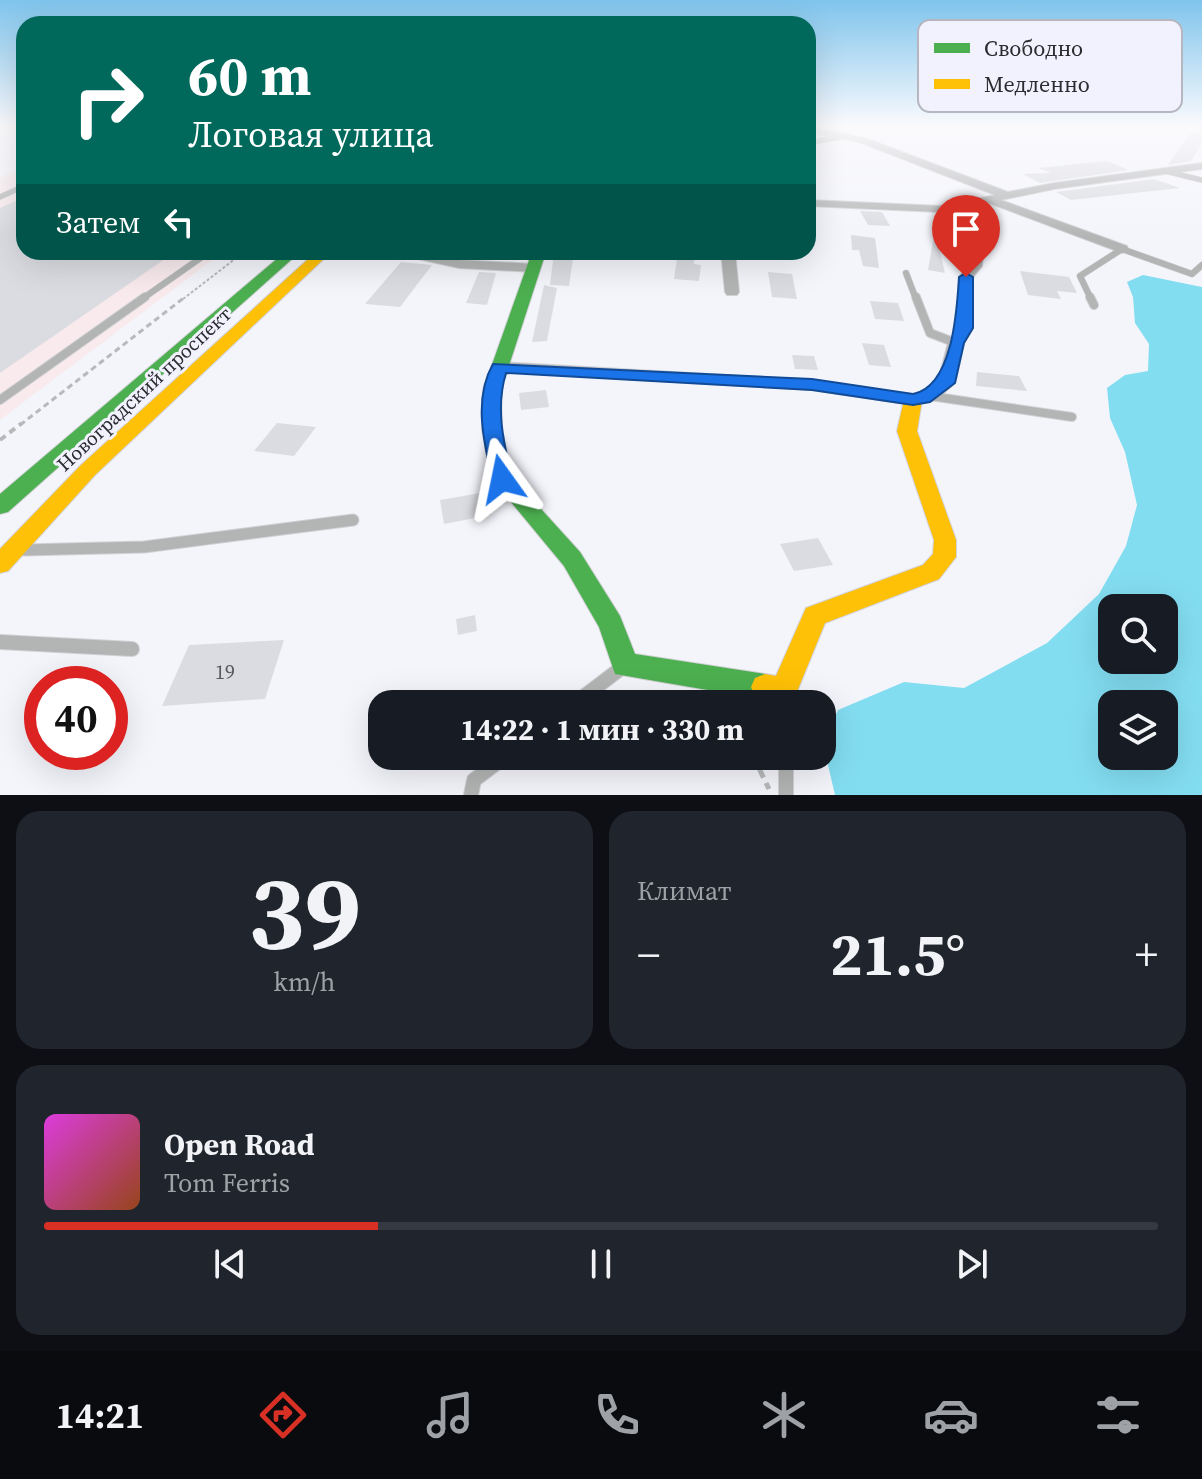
<!DOCTYPE html>
<html lang="ru">
<meta charset="utf-8">
<style>
body{margin:0;font-family:"Source Serif 4",serif;background:#20242c;color:#f1f3f6;height:100vh;display:flex;flex-direction:column;font-size:30px;white-space:nowrap}
*{box-sizing:border-box;margin:0}
p{font-size:26px;color:#9ea1a6}
.icon{flex:none;width:44px;height:44px;fill:none;stroke:currentColor;stroke-width:2;stroke-linecap:round;stroke-linejoin:round}
.map{position:relative;height:795px;overflow:hidden}
.drawer{display:flex;flex-direction:column;gap:16px;padding:16px;background:#0d0f14;flex:1}
.drawer>*{flex:none}
.top-card{position:absolute;left:16px;top:16px;width:800px;height:244px;border-radius:24px;box-shadow:0 8px 32px #0002;background:#00695c;color:#fff;overflow:hidden}
.controls{position:absolute;left:1098px;top:594px;display:grid;gap:16px}
.controls a{display:grid;place-items:center;width:80px;height:80px;border-radius:16px;background:#171b24;box-shadow:0 8px 32px #0002;font-size:40px}
.speed{position:absolute;left:24px;top:666px;display:flex;gap:16px;font-size:40px;font-weight:700;text-align:center}
.speed>*{display:grid;place-content:center;width:104px;height:104px;border-radius:50%;background:#171b24;box-shadow:0 8px 32px #0002;line-height:1}
.speed .limit{border:12px solid #d22;background:#fff;color:#111}
.pin{position:absolute;display:grid;place-items:center;width:68px;height:68px;color:#fff;margin:-82px -34px;border-radius:50% 50% 50% 0;rotate:-45deg;box-shadow:0 0 8px #0007}
.pin .icon{rotate:45deg}
.me{position:absolute;width:88px;margin:-44px;rotate:348deg;stroke-linejoin:round;filter:drop-shadow(0 0 6px #0008)}
.turn{display:flex;align-items:center;gap:28px;height:168px;padding:0 40px;font-size:36px}
.turn .icon{width:104px;height:104px;stroke-width:2.5}
.turn b{display:block;font-size:56px;line-height:68px}
.then{display:flex;align-items:center;height:76px;padding:0 40px;background:#0003;gap:16px;font-size:30px}
.big{font-size:60px;font-weight:700;line-height:1.1}
.drawer .tile{flex:1;display:flex;flex-direction:column;justify-content:center;gap:12px;min-width:0;padding:0 28px;border-radius:24px;background:#20242c}
.drawer .dial{align-items:center;gap:0}
.dial b{font-size:104px;line-height:1}
.song{display:flex;align-items:center;gap:24px}
.cover{width:96px;height:96px;border-radius:12px;background:linear-gradient(135deg,hsl(300 70% 55%),hsl(20 70% 35%))}
.played{height:8px;border-radius:4px;background:linear-gradient(90deg,#d93025 30%,#363941 30%)}
.keys{display:flex;justify-content:space-around;direction:ltr}
.heat{display:flex;justify-content:space-between;align-items:center;font-size:44px;direction:ltr}
.drawer .tiles{flex:1;display:grid;gap:16px;grid-template-columns:1fr 1fr}
.tile:last-child{grid-column:span 2}
.trip{position:absolute;left:368px;top:690px;width:468px;height:80px;border-radius:24px;background:#171b24;box-shadow:0 8px 32px #0002;font-weight:700;line-height:80px;text-align:center}
.tab-bar{display:flex;height:128px;justify-content:space-around;align-items:center;background:#090b0e;color:#9ea1a6}
.tab-bar .icon{width:56px;height:56px}
.tab-bar .active{color:#d93025}
.tab-bar b{font-size:36px;color:#f1f3f6}
.map>svg:first-child{display:block}
.industrial{fill:#f9ebed}
.water{fill:#83ddf1;fill-rule:evenodd}
.building{fill:#dbdce1}
.lines{fill:none;stroke-linecap:round;stroke-linejoin:round}
.lane-far4-casing{stroke:#d1d1d6;stroke-width:6}
.lane-far3-casing{stroke:#d1d1d6;stroke-width:7}
.lane-far2-casing{stroke:#d1d1d6;stroke-width:10}
.lane-far1-casing{stroke:#d1d1d6;stroke-width:13}
.lane-casing{stroke:#d1d1d6;stroke-width:16}
.street-casing{stroke:#d1d1d6;stroke-width:2}
.fast-casing{stroke:#d1d1d6;stroke-width:2}
.slow-casing{stroke:#d1d1d6;stroke-width:2}
.path-far3{stroke:#b8b9bb;stroke-width:2;stroke-dasharray:3 2;stroke-linecap:butt}
.path-far2{stroke:#b8b9bb;stroke-width:3;stroke-dasharray:6 4;stroke-linecap:butt}
.path-far1{stroke:#b8b9bb;stroke-width:4;stroke-dasharray:7 5;stroke-linecap:butt}
.path{stroke:#b8b9bb;stroke-width:5;stroke-dasharray:9 6;stroke-linecap:butt}
.lane-far4{stroke:#b3b4b4;stroke-width:5}
.lane-far3{stroke:#b3b4b4;stroke-width:6}
.lane-far2{stroke:#b3b4b4;stroke-width:8}
.lane-far1{stroke:#b3b4b4;stroke-width:11}
.lane{stroke:#b3b4b4;stroke-width:14}
.street{fill:#b3b4b4;fill-rule:evenodd}
.fast{fill:#4caf50;fill-rule:evenodd}
.slow{fill:#ffc107;fill-rule:evenodd}
.route{fill:#1a73e8;stroke:#114b97;stroke-width:2}
.labels{text-anchor:middle;dominant-baseline:central;stroke-width:6;stroke-linejoin:round;paint-order:stroke}
.street-label{font-size:20px;fill:#2b2b30;stroke:#f1f2fe}
.near-number-label{font-size:20px;fill:#57575c}
.key{fill:#f1f2fe;stroke:#b6b6c0;stroke-width:2}
.key-label{font-size:22px;fill:#2b2b30}
</style>
<div class="map">
<svg width="1202" height="795" viewBox="0 0 1202 795">
<rect width="100%" height="100%" fill="#f4f5fb"/>
<polygon class="industrial" points="24,167 24,252 223,252 0,420 0,177"/>
<path class="water" d="M 1143,275 L 1202,287 L 1202,795 L 835,795 L 823,744 L 838,710 L 904,682 L 964,688 L 1047,643 L 1099,594 L 1126,546 L 1137,505 L 1125,452 L 1110,418 L 1107,388 L 1125,375 L 1148,371 L 1149,344 L 1135,323 L 1133,297 L 1127,282 ZM 1112,608 L 1164,608 L 1164,660 L 1112,660 ZM 1112,704 L 1164,704 L 1164,756 L 1112,756 Z"/>
<g class="building">
<polygon points="1191,132 1202,134 1202,143 1191,161 1168,165"/>
<polygon points="1107,161 1129,170 1040,183 1023,174 1051,173 1038,168"/>
<polygon points="1154,179 1180,188 1071,200 1056,192"/>
<polygon points="24,197 24,252 175,252 0,373 0,208"/>
<polygon points="860,211 882,212 890,226 868,225"/>
<polygon points="935,230 945,273 928,270"/>
<polygon points="851,235 875,238 879,268 863,266 859,250 852,250"/>
<polygon points="554,252 574,252 569,286 550,285"/>
<polygon points="678,252 694,252 694,264 701,265 699,281 674,279"/>
<polygon points="401,262 432,265 400,307 365,304"/>
<polygon points="1020,271 1069,277 1077,293 1057,291 1061,299 1028,295"/>
<polygon points="479,272 496,273 487,305 466,303"/>
<polygon points="768,272 792,274 797,299 772,297"/>
<polygon points="544,285 557,288 547,341 532,342"/>
<polygon points="870,301 898,303 904,321 875,319"/>
<polygon points="862,343 884,345 891,367 869,365"/>
<polygon points="792,355 814,356 818,370 795,369"/>
<polygon points="977,372 1019,376 1027,391 976,386"/>
<polygon points="546,390 549,407 521,410 519,393"/>
<polygon points="277,423 316,427 294,456 254,451"/>
<polygon points="486,492 491,515 444,524 440,500"/>
<polygon points="818,538 833,565 794,571 780,544"/>
<polygon points="475,615 477,631 458,635 456,619"/>
<polygon points="284,640 265,699 162,706 189,645"/>
</g>
<g class="lines">
<defs>
<g id="lane-far4">
<polyline points="808,143 845,136"/>
<polyline points="1165,171 1202,180"/>
<polyline points="0,197 24,186"/>
</g>
<g id="lane-far3">
<polyline points="906,273 916,299"/>
<polyline points="142,299 209,252"/>
<polyline points="1091,299 1080,276 1122,249 1192,274 1202,265"/>
</g>
<g id="lane-far2">
<polyline points="916,297 930,333 956,343"/>
<polyline points="1090,297 1094,305"/>
<polyline points="930,396 1072,417"/>
<polyline points="0,400 145,297"/>
</g>
<polyline id="lane-far1" points="24,550 144,547 353,520"/>
<g id="lane">
<polyline points="0,642 132,649"/>
<polyline points="574,704 620,669"/>
<polyline points="786,756 786,795"/>
<polyline points="471,795 474,780 506,756"/>
</g>
<g id="street">
<polygon points="808,126 865,138 1008,192 1054,183 1202,163 1202,169 1054,189 1001,200 1127,246 1128,249 1122,253 989,203 949,211 983,255 982,266 973,277 973,328 964,343 955,383 936,400 913,405 812,390 493,371 491,367 499,362 812,380 913,395 924,392 938,381 948,343 957,328 959,277 968,265 969,255 939,212 808,206 808,200 942,206 995,195 859,142 808,132"/>
<polygon points="317,252 422,252 459,260 534,264 541,268 534,272 459,268 418,259 323,257"/>
<polygon points="721,252 735,252 739,292 737,295 727,295 725,292"/>
</g>
<g id="fast">
<polygon points="285,252 300,252 8,512 0,514 0,494"/>
<polygon points="532,252 546,252 501,390 502,430 512,477 580,552 620,616 635,654 765,674 775,678 779,687 775,696 765,700 615,674 599,627 564,566 492,479 482,430 483,390"/>
</g>
<g id="slow">
<polygon points="316,252 331,252 95,475 8,571 0,573 0,549 81,465"/>
<polygon points="913,395 922,400 917,431 956,540 956,557 939,579 825,623 794,699 784,703 755,696 751,687 755,678 765,674 776,676 806,608 923,565 933,554 934,540 897,431 904,400"/>
</g>
</defs>
<use href="#lane-far4" class="lane-far4-casing"/>
<use href="#lane-far3" class="lane-far3-casing"/>
<use href="#lane-far2" class="lane-far2-casing"/>
<use href="#lane-far1" class="lane-far1-casing"/>
<use href="#lane" class="lane-casing"/>
<use href="#street" class="street-casing"/>
<use href="#fast" class="fast-casing"/>
<use href="#slow" class="slow-casing"/>
<polyline class="path-far3" points="183,299 244,252"/>
<polyline class="path-far2" points="20,425 185,297"/>
<polyline class="path-far1" points="0,440 22,423"/>
<polyline class="path" points="753,756 769,789"/>
<use href="#lane-far4" class="lane-far4"/>
<use href="#lane-far3" class="lane-far3"/>
<use href="#lane-far2" class="lane-far2"/>
<use href="#lane-far1" class="lane-far1"/>
<use href="#lane" class="lane"/>
<use href="#street" class="street"/>
<use href="#fast" class="fast"/>
<use href="#slow" class="slow"/>
</g>
<linearGradient id="sky" x2="0" y2="1"><stop stop-color="#7fc4ec"/><stop offset="0.53" stop-color="#fafafd"/><stop offset="1" stop-color="#fafafd" stop-opacity="0"/></linearGradient>
<rect width="1202" height="237" fill="url(#sky)"/>
<path class="route" d="M 966,273 L 973,277 L 973,328 L 964,343 L 955,383 L 930,402 L 913,405 L 812,390 L 506,373 C 495,409 504,444 512,479 L 502,486 L 492,479 C 484,442 473,399 493,364 L 812,379 L 913,394 C 953,386 957,310 959,277 Z"/>
<g class="labels">
<g class="street-label">
<text transform="translate(144 389) rotate(-43)">Новоградский проспект</text>
</g>
<g class="near-number-label">
<text x="225" y="672">19</text>
</g>
</g>
<rect x="918" y="20" width="264" height="92" rx="12" class="key"/>
<rect x="934" y="43" width="36" height="10" fill="#4caf50"/>
<rect x="934" y="79" width="36" height="10" fill="#ffc107"/>
<g class="key-label">
<text x="984" y="56">Свободно</text>
<text x="984" y="92">Медленно</text>
</g>
</svg>
<div class="controls">
<a><svg class="icon" aria-label="search" viewBox="0 0 24 24"><circle cx="10" cy="10" r="6"/><path d="M15 15l6 6"/></svg></a>
<a><svg class="icon" aria-label="layers" viewBox="0 0 24 24"><path d="M12 4l9 5-9 5-9-5zM3 14l9 5 9-5"/></svg></a>
</div>
<div class="speed"><div class="limit">40</div></div>
<div class="pin" style="left:966px;top:277px;background:#d93025"><svg class="icon" aria-label="arrive" viewBox="0 0 24 24"><path d="M6 21V4h12l-3 4 3 4H6"/></svg></div>
<svg class="me" style="left:502px;top:479px" viewBox="-20 -20 40 40"><path d="M0-17L14 15 0 8-14 15z" fill="#1a73e8" stroke="#fff" stroke-width="4"/></svg>
<div class="trip">14:22 · 1 мин · 330 m</div>
<div class="top-card">
<div class="turn"><svg class="icon" aria-label="right" viewBox="0 0 24 24"><path d="M7 20v-9h11M14 6l5 5-5 5"/></svg><div><b>60 m</b>Логовая улица</div></div>
<div class="then">Затем<svg class="icon" aria-label="left" viewBox="0 0 24 24"><path d="M17 20v-9H6M10 6l-5 5 5 5"/></svg></div>
</div>
</div>
<section class="drawer">
<div class="tiles">
<div class="tile dial"><b>39</b><p>km/h</p></div>
<div class="tile"><p>Климат</p>
<div class="heat"><a>−</a><b class="big">21.5°</b><a>+</a></div>
</div>
<div class="tile">
<div class="song"><i class="cover"></i><div><b>Open Road</b><p>Tom Ferris</p></div></div>
<div class="played"></div>
<div class="keys"><svg class="icon" aria-label="previous" viewBox="0 0 24 24"><path d="M18 5L8 12l10 7zM5 5v14"/></svg><svg class="icon" aria-label="pause" viewBox="0 0 24 24"><path d="M8 5v14M16 5v14"/></svg><svg class="icon" aria-label="next" viewBox="0 0 24 24"><path d="M6 5l10 7-10 7zM19 5v14"/></svg></div>
</div>
</div>
</section>
<nav class="tab-bar">
<b>14:21</b>
<svg class="icon active" aria-label="directions" viewBox="0 0 24 24"><path d="M12 3l9 9-9 9-9-9zM9 14v-3h6M13 9l2 2-2 2"/></svg>
<svg class="icon" aria-label="music" viewBox="0 0 24 24"><path d="M9 18V5l10-2v13"/><circle cx="6" cy="18" r="3"/><circle cx="16" cy="16" r="3"/></svg>
<svg class="icon" aria-label="phone" viewBox="0 0 24 24"><path d="M5 4h4l2 5-3 2q2 4 5 5l2-3 5 2v4C11 20 4 13 5 4z"/></svg>
<svg class="icon" aria-label="climate" viewBox="0 0 24 24"><path d="M12 3v18M4 7l16 10M4 17L20 7"/></svg>
<svg class="icon" aria-label="car" viewBox="0 0 24 24"><path d="M5 17H2v-5l4-1 3-4h7l3 4 3 1v5h-3M9 17h6M6 11h13"/><circle cx="7" cy="17" r="2"/><circle cx="17" cy="17" r="2"/></svg>
<svg class="icon" aria-label="filters" viewBox="0 0 24 24"><path d="M4 7h16M4 17h16"/><circle cx="9" cy="7" r="2"/><circle cx="15" cy="17" r="2"/></svg>
</nav>
